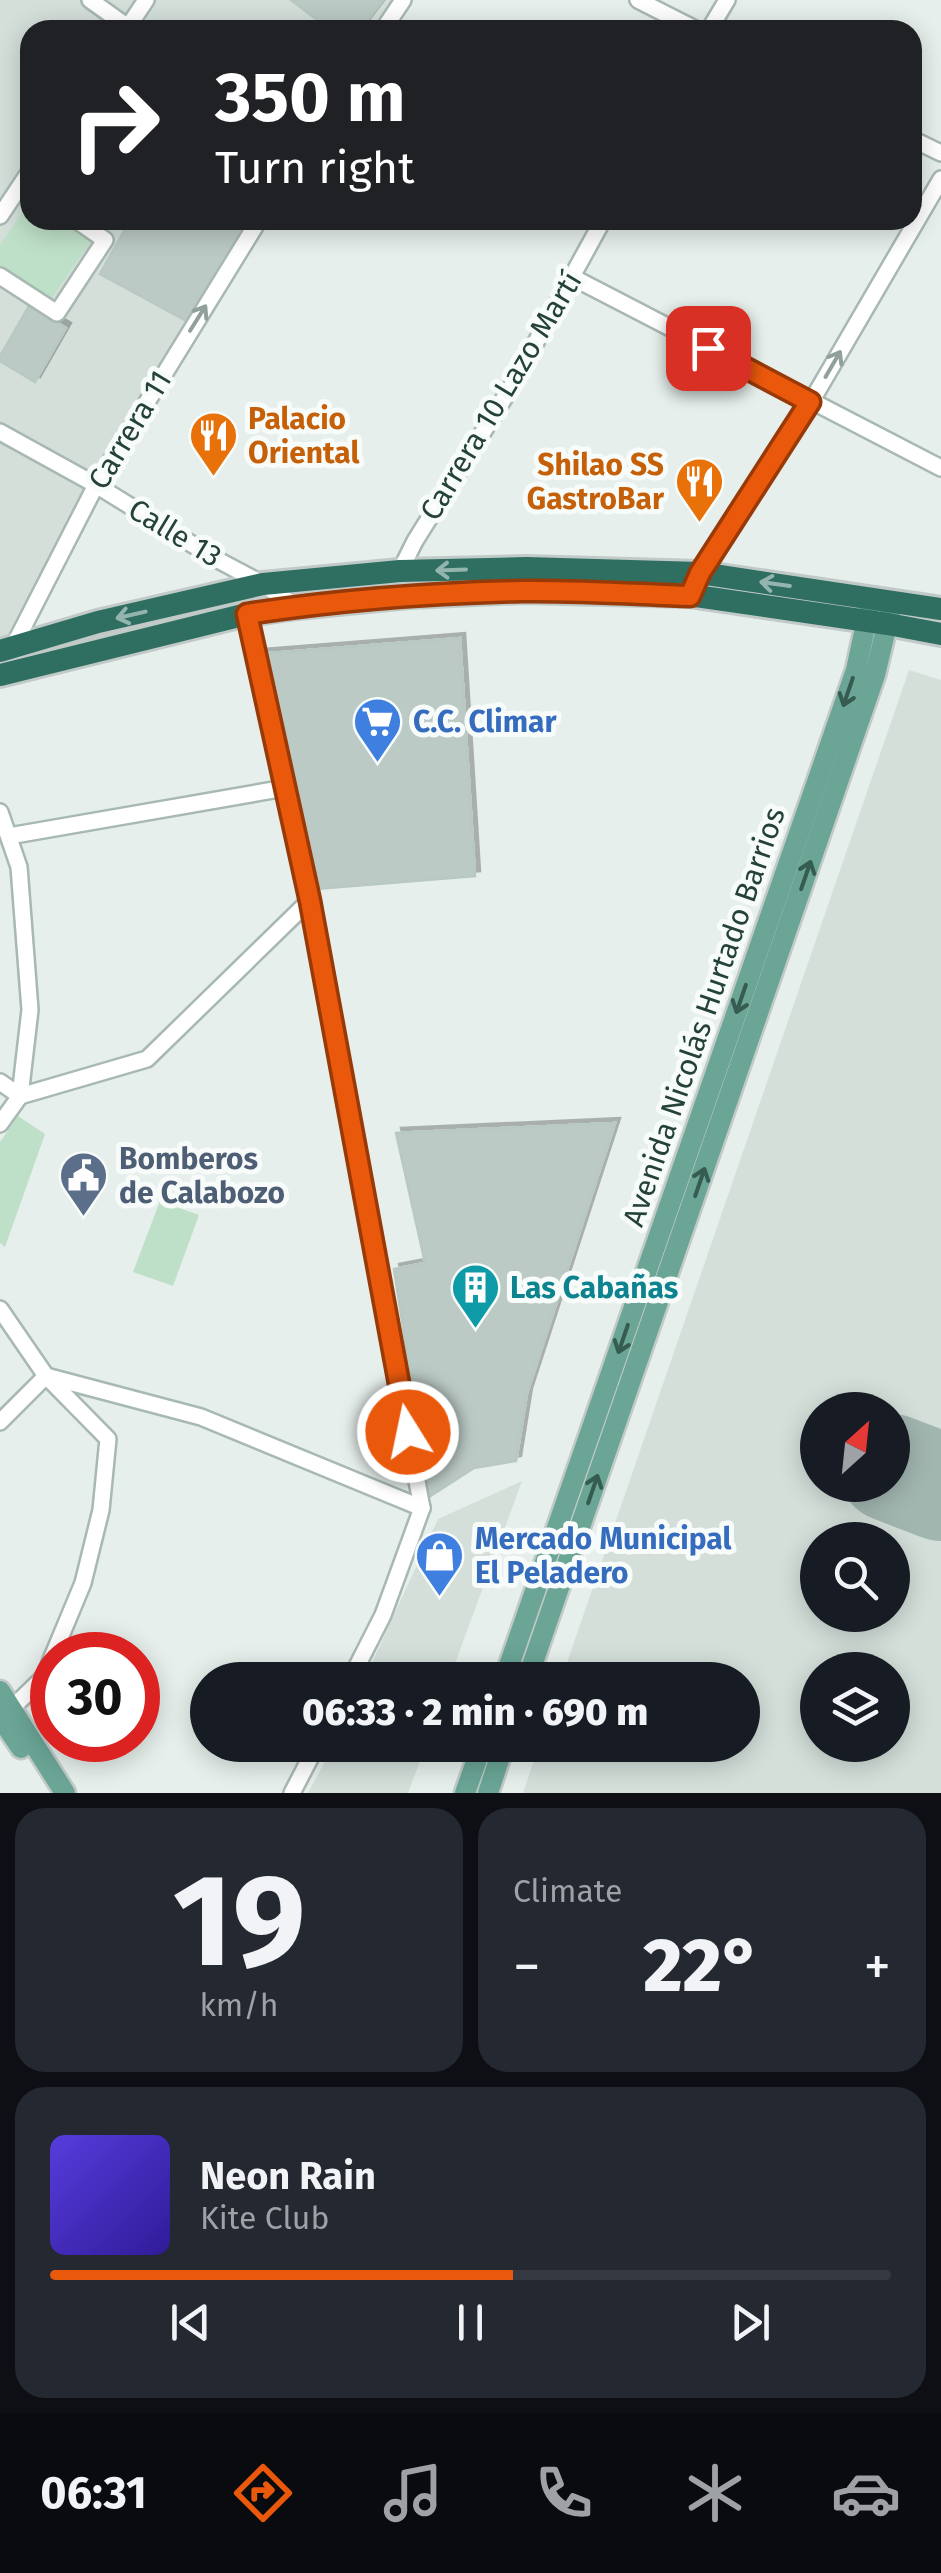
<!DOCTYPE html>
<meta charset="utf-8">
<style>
body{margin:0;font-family:"Fira Sans",sans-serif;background:#242831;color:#f1f3f6;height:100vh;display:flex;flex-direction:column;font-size:38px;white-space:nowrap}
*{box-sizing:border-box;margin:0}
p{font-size:32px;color:#9ea1a6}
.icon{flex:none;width:55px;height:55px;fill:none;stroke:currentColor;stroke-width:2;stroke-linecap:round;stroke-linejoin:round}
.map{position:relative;height:1793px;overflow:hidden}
.panel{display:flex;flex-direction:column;gap:15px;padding:15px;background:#0d0f14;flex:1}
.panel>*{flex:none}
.guide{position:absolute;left:20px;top:20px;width:902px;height:210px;border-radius:30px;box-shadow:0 5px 25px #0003;background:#202124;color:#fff;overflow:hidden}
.needle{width:65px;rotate:27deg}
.fabs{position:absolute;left:800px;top:1392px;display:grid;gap:20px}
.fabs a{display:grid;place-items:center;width:110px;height:110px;border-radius:50%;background:#171b24;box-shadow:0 5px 25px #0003;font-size:50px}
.speed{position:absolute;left:30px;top:1632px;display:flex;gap:20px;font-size:50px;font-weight:700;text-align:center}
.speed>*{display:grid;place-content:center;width:130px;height:130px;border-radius:50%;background:#171b24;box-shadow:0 5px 25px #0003;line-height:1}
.speed .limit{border:15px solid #d22;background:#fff;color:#111}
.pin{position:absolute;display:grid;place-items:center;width:85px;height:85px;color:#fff;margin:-42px;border-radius:20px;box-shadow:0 5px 15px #0006}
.me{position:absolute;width:110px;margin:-55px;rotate:350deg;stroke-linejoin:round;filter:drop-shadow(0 0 8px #0008)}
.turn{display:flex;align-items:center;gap:35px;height:210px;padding:0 30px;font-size:45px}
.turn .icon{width:130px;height:130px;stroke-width:2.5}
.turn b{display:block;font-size:70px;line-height:85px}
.big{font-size:75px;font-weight:800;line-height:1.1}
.panel .card{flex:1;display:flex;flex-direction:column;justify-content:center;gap:15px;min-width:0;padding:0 35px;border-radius:30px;background:#242831}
.panel .dial{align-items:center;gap:0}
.dial b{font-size:130px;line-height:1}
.song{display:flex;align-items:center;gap:30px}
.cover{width:120px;height:120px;border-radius:15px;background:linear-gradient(135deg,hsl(250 70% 55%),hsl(250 70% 35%))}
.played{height:10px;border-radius:5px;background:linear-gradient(90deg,#ea580c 55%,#363941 55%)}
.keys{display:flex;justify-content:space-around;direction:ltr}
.heat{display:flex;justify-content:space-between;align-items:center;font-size:55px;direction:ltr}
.panel .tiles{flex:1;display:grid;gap:15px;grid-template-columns:1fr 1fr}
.card:last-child{grid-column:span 2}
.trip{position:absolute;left:190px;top:1662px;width:570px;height:100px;border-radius:50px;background:#171b24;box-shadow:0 5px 25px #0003;font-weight:800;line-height:100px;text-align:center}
.dock{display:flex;height:160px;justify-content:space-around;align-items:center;background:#090b0e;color:#9ea1a6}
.dock .icon{width:70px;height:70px}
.dock .on{color:#ea580c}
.dock b{font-size:45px;color:#f1f3f6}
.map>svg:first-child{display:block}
.built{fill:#d4dfda;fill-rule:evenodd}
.green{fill:#bfe0c8}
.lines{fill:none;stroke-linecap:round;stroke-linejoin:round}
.runway{stroke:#a2b6b0;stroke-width:108}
.building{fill:#bbcac4;stroke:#b8c9c2;stroke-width:2.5;filter:url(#shadow)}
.minor-casing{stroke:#a8b8b2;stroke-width:20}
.major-casing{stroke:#c2cac8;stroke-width:25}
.highway-casing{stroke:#c2cac8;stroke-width:28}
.minor{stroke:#fff;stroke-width:15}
.major{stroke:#6aa596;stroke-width:20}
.highway{stroke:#2f6f62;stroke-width:22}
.oneway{stroke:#92a09c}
.oneway2{stroke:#93b5ae}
.oneway3{stroke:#365b51}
.route-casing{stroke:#983908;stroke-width:25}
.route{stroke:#ea580c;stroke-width:18}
.labels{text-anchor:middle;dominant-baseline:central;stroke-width:10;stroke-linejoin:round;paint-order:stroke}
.street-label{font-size:30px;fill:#24423a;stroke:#f7fbf9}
.food-label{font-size:30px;font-weight:bold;fill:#c56008;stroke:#f7fbf9;text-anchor:start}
.shop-label{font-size:30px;font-weight:bold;fill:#366cbe;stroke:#f7fbf9;text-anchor:start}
.service-label{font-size:30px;font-weight:bold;fill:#4e5e75;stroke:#f7fbf9;text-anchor:start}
.culture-label{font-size:30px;font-weight:bold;fill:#0d838f;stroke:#f7fbf9;text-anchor:start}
</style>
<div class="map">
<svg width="941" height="1793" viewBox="0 0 941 1793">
<defs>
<filter id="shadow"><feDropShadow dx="5" dy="-5" stdDeviation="0" flood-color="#0004"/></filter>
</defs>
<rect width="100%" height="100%" fill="#e6efeb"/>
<g class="built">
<polygon points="0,0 395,0 375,30 30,30 30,220 251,220 12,639 0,643"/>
<path d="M 909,670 L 941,680 L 941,1793 L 523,1793 L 539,1745 L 742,1745 L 742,1680 L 561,1680 ZM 818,1410 L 892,1410 L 892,1485 L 818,1485 ZM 818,1540 L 892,1540 L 892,1615 L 818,1615 ZM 818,1670 L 892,1670 L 892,1745 L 818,1745 Z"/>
<polygon points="522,1481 449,1680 364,1680 438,1519"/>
<polygon points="334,1745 426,1745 408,1793 308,1793"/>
</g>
<g class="green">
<polygon points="30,201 30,220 63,220 92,240 49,302 0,269 0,245"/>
<polygon points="18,1116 45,1134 5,1247 0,1243 0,1142"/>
<polygon points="160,1201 199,1215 173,1286 133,1272"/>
</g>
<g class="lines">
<polyline class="runway" points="892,1468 941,1487"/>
</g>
<g class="building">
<polygon points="291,0 383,0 360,30 330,30"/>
<polygon points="130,220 251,220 194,325 100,274"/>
<polygon points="29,306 66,328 35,382 0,361 0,356"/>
<polygon points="460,638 475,876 317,889 260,654"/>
<polygon points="615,1123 527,1393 516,1461 474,1468 429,1497 394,1269 425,1263 396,1133"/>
</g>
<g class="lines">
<defs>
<g id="minor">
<polyline points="90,0 128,27"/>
<polyline points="638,0 697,30"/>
<polyline points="126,30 146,0"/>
<polyline points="383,30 403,0"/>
<polyline points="709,30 727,0"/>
<polyline points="912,139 941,153"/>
<polyline points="0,216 30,171"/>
<polyline points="0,276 57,313 105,240 76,220"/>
<polyline points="572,277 941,468"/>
<polyline points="0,432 96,485 216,559 263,584 297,607"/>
<polyline points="400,571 415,541 513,384 603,220"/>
<polyline points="697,578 811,402 941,179"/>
<polyline points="13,647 96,485 259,220"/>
<polyline points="0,812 19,867 30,1010 20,1096 147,1059 309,901 247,614"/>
<polyline points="9,836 285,788"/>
<polyline points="309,901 422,1508 383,1615 350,1680"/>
<polyline points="0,1082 20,1096 0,1124"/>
<polyline points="0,1309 46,1376 108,1439 101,1510 83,1583 53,1655"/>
<polyline points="0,1422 46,1376 201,1417 422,1508"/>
<polyline points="12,1708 45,1676 52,1657"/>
<polyline points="292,1793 317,1745"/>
</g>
<g id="major">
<polyline points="504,1680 856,670 870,604"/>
<polyline points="527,1680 875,675 890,612"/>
<polyline points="0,1691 65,1793"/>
<polyline points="0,1717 21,1748"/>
<polyline points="465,1793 482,1745"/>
<polyline points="488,1793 504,1745"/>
</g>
<g id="highway">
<polyline points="0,651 98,622 263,584 400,571 526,568 700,573 941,609"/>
<polyline points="0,675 247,614 297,607 409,596 523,591 689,595 888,624 941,634"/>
</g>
</defs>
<use href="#minor" class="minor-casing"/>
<use href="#major" class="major-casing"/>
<use href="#highway" class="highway-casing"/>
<use href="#minor" class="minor"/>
<use href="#major" class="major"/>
<use href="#highway" class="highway"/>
</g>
<defs><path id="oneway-shaft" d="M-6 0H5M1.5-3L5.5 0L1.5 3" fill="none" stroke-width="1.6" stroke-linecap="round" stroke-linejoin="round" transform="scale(2.5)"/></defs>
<g class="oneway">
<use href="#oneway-shaft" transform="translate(198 318) rotate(-58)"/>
<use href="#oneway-shaft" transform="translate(833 364) rotate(-60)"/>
</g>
<g class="oneway2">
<use href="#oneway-shaft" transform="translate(451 570) rotate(178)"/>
<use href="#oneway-shaft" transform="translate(775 584) rotate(-172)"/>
<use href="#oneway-shaft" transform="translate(131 615) rotate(167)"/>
</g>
<g class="oneway3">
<use href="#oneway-shaft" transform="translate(848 692) rotate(109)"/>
<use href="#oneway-shaft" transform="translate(806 875) rotate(-71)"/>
<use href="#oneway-shaft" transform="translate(741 999) rotate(109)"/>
<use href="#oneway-shaft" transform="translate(700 1182) rotate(-71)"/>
<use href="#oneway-shaft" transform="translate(623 1339) rotate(109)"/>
<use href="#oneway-shaft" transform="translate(593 1489) rotate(-71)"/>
</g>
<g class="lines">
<defs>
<path id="route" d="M 408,1432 L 310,901 L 247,614 C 338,600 430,593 521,591 C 577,590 634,594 690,596 L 700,573 L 810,402 L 708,348"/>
</defs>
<use href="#route" class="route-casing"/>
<use href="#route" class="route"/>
</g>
<defs>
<symbol id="restaurant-pin" viewBox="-11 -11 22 30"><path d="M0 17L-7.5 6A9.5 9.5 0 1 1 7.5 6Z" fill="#e8710a" stroke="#f7fbf9"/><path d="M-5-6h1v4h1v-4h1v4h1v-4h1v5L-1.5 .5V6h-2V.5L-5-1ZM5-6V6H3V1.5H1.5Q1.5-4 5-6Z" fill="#fff"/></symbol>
<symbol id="supermarket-pin" viewBox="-11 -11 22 30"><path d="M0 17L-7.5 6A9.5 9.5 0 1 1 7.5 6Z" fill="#3f7fe0" stroke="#f7fbf9"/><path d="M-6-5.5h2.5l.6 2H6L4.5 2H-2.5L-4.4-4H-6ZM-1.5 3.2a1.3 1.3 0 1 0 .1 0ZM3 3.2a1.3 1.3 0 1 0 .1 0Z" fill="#fff"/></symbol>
<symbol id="civic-pin" viewBox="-11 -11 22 30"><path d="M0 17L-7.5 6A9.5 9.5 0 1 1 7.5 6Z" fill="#5c6f8a" stroke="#f7fbf9"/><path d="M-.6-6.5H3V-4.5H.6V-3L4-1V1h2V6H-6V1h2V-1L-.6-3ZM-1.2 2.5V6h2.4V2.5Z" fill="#fff"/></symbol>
<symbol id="building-pin" viewBox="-11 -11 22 30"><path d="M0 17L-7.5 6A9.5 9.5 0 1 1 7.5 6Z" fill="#0f9aa8" stroke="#f7fbf9"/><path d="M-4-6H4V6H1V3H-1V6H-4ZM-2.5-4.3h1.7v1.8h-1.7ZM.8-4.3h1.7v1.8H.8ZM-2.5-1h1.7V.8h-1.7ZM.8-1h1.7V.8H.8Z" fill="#fff"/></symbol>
<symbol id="shop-pin" viewBox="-11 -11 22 30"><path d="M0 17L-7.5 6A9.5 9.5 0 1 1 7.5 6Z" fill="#3f7fe0" stroke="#f7fbf9"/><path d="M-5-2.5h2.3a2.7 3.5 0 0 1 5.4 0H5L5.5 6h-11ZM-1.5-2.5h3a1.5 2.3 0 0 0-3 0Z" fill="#fff"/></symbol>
</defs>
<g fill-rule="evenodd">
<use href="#restaurant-pin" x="186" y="408" width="55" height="75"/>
<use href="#restaurant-pin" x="672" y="454" width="55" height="75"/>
<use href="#supermarket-pin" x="350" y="694" width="55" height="75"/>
<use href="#civic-pin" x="56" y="1148" width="55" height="75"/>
<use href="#building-pin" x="448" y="1260" width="55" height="75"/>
<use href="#shop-pin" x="412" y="1528" width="55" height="75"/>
</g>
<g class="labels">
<g class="street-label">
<text transform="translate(501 396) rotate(-59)">Carrera 10 Lazo Martí</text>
<text transform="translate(130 430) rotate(-59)">Carrera 11</text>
<text transform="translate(175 533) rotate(31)">Calle 13</text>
<text transform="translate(704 1017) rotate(-71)">Avenida Nicolás Hurtado Barrios</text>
</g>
<g class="food-label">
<text x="248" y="419">Palacio<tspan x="248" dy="34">Oriental</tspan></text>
<text x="664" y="465" text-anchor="end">Shilao SS<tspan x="664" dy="34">GastroBar</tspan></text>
</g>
<g class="shop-label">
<text x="413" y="722">C.C. Climar</text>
<text x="475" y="1539">Mercado Municipal<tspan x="475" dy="34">El Peladero</tspan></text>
</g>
<g class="service-label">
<text x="119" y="1159">Bomberos<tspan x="119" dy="34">de Calabozo</tspan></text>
</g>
<g class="culture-label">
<text x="510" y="1288">Las Cabañas</text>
</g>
</g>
</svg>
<div class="fabs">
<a><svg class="needle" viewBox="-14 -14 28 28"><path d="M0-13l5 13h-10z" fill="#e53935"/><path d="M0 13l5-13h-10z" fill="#9ea1a6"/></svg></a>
<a><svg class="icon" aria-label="search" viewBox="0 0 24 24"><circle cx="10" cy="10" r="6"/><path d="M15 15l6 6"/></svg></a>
<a><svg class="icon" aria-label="layers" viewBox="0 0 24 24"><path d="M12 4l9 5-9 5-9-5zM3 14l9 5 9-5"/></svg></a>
</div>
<div class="speed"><div class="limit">30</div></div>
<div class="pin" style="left:708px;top:348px;background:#d93025"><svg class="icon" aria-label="arrive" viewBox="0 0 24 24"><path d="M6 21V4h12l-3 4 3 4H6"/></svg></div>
<svg class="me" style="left:408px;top:1432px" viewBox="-20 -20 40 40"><circle r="17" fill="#ea580c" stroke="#fff" stroke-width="3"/><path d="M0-11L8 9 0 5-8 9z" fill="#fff"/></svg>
<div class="trip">06:33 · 2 min · 690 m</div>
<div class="guide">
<div class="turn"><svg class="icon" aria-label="right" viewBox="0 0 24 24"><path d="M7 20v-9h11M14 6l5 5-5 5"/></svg><div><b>350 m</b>Turn right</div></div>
</div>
</div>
<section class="panel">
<div class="tiles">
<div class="card dial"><b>19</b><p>km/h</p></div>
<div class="card"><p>Climate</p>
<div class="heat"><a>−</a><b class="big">22°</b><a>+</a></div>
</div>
<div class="card">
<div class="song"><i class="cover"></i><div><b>Neon Rain</b><p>Kite Club</p></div></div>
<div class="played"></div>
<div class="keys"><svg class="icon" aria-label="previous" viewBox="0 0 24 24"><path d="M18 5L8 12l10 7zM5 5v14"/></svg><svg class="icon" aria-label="pause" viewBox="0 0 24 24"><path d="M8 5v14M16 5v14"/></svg><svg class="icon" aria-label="next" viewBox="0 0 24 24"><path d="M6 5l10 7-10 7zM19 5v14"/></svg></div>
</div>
</div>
</section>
<nav class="dock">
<b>06:31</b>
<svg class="icon on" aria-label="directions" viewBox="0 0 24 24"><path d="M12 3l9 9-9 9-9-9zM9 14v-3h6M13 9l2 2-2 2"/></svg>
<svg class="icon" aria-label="music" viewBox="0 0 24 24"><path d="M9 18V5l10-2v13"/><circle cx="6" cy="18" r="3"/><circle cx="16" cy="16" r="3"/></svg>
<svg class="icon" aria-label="phone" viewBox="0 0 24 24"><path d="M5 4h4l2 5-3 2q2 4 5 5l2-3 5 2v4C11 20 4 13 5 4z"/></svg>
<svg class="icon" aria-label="climate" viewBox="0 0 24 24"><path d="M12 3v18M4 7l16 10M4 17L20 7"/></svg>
<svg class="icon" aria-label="car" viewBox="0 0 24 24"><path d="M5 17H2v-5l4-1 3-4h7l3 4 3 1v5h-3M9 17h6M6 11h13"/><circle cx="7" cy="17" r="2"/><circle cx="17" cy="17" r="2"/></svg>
</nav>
